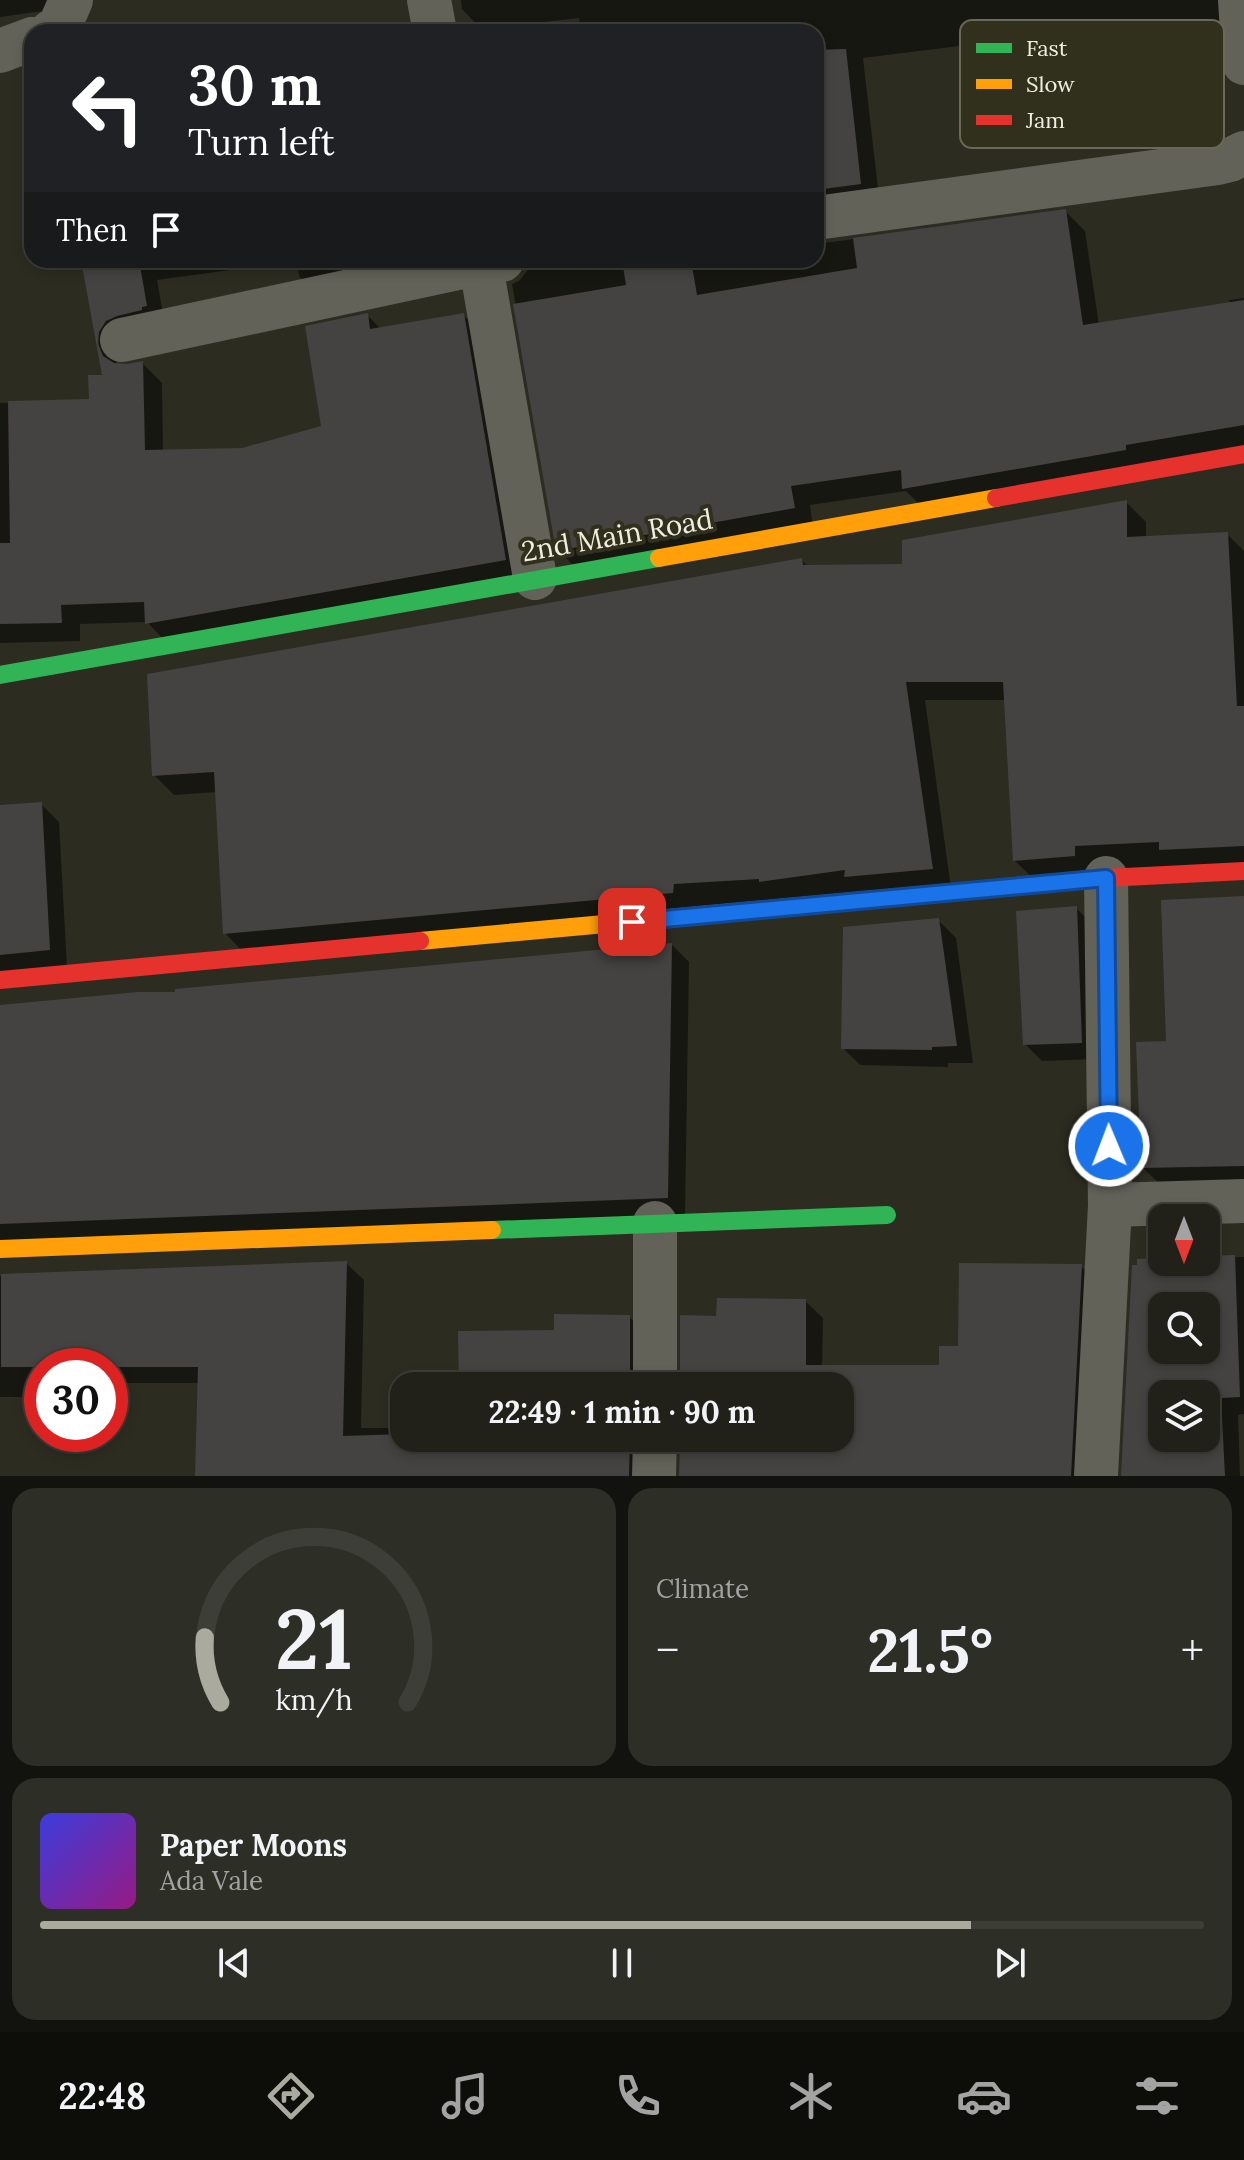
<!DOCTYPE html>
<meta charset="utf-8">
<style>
body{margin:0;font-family:Lora,serif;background:#2d2e26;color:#f1f3f6;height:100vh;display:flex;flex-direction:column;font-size:30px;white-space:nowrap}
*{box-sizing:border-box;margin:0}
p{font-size:26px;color:#a2a3a2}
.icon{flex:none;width:44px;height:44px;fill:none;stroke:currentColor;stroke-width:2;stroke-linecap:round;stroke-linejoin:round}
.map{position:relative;height:1476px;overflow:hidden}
.side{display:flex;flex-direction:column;gap:12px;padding:12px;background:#12120e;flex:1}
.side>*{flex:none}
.banner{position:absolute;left:24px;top:24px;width:800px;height:244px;border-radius:24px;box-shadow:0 4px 12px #0003,0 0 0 2px #3e3e38;background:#202124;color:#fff;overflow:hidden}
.needle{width:52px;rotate:180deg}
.controls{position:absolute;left:1148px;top:1204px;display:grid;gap:16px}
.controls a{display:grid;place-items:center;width:72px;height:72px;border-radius:16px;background:#212119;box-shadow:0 4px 12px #0003,0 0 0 2px #3e3e38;font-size:40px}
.speed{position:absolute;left:24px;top:1348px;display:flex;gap:16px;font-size:40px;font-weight:700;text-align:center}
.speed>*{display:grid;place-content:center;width:104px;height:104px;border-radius:50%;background:#212119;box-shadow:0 4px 12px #0003,0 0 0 2px #3e3e38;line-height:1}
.speed .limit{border:12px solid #d22;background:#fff;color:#111}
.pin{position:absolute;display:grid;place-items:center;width:68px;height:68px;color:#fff;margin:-34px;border-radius:16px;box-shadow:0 4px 12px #0006}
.me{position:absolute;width:88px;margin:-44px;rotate:359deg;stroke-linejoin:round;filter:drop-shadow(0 0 6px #0008)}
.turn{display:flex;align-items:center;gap:28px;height:168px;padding:0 32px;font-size:36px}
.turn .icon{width:104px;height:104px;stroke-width:2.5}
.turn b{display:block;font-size:56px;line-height:68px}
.then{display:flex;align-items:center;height:76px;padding:0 32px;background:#0003;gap:16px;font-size:30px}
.big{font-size:60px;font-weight:800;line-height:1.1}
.side .card{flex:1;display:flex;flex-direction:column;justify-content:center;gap:12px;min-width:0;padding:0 28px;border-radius:24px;background:#2d2e26}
.side .dial{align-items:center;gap:0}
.dial svg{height:208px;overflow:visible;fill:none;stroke:#3e3e38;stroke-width:7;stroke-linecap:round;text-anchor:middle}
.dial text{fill:#f1f3f6;stroke:none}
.song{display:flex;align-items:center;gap:24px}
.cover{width:96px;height:96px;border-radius:12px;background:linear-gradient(135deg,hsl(240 70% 55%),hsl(310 70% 35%))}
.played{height:8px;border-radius:4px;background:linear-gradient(90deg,#aaaa9e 80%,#3e3e38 80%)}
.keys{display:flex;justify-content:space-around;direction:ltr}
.heat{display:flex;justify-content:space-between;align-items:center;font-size:44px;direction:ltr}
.side .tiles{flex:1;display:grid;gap:12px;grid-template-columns:1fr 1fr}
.card:last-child{grid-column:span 2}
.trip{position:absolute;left:390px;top:1372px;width:464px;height:80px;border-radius:24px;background:#212119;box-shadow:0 4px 12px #0003,0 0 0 2px #3e3e38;font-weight:800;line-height:80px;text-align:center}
.tab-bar{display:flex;height:128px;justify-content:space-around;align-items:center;background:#0d0d0a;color:#a2a3a2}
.tab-bar .icon{width:56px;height:56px}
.tab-bar .selected{color:#aaaa9e}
.tab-bar b{font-size:36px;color:#f1f3f6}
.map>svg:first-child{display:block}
.shadow{fill:#0007;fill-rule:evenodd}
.building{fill:#454341;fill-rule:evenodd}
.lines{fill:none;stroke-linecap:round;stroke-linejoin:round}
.street{stroke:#626258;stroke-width:44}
.fast{stroke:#30b455;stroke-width:18}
.slow{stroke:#ff9f0a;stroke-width:18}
.jam{stroke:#e5322d;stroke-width:18}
.route-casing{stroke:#114b97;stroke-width:20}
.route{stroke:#1a73e8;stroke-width:14}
.labels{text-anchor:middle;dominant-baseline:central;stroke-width:8;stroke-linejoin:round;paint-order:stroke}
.street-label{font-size:28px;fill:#eeeee2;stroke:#31301c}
.key{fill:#31301c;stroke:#6a6957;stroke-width:2}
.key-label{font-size:22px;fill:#eeeee2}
</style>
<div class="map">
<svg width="1244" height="1476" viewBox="0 0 1244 1476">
<rect width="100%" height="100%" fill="#2c2c21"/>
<g class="shadow">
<polygon points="0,0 81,0 79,6 0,17"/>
<polygon points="461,0 1244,0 1234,22 1041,33 1042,39 979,46 976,44 863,58 880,206 816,223 816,32 581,32 579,18 481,29 462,9"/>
<polygon points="1065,211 1085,231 1099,325 1230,304 1229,300 1244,298 1244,448 923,508 906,491 810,505 813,528 577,569 558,550 512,284 519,281 527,271 528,260 816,260 816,244"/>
<polygon points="83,260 371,260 374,283 318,295 299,276 297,261 157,280 165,325 117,352 116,366 142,363 162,383 163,452 242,450 323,428 367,315 381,329 463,315 483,334 525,579 166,642 147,622 80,624 80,641 0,643 0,403 91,401 105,377"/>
<polygon points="1126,502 1146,522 1146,538 1227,534 1244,551 1244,867 1035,880 1015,861 1006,700 925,700 951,888 244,953 225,933 217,792 174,795 154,775 802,560 808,567 904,566"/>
<polygon points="41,804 59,822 67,967 0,980 0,807"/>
<polygon points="1244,897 1244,1186 1164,1188 1143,1168 1168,1043"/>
<polygon points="1076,908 1093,925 1098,1059 1042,1061 1025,1044"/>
<polygon points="939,921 956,938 973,1063 948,1063 948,1067 860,1065 843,1048"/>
<polygon points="672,945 689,962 685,1215 0,1249 0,1006 177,994"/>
<path d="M 1244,1257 L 1244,1414 L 1238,1415 L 1240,1476 L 1123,1476 L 1162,1260 L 1162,1262 L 1206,1262 L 1206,1258 ZM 1162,1306 L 1206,1306 L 1206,1350 L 1162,1350 ZM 1162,1394 L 1206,1394 L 1206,1438 L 1162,1438 Z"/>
<polygon points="346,1263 364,1280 361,1428 404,1428 404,1438 655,1438 646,1476 197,1476 200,1383 110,1383 110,1366 42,1366 42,1397 0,1397 0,1276"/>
<polygon points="1081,1266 1098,1284 1088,1476 681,1476 682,1438 840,1438 840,1386 682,1386 718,1318 805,1301 823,1318 822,1367 941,1367 960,1348"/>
<polygon points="629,1317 647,1334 647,1386 461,1386 556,1332"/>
</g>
<g class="building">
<polygon points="846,49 861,184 816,190 816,50"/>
<polygon points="1066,209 1083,325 1244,300 1244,425 1126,445 1126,450 902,489 901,470 791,486 795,508 556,551 513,304 626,285 622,260 691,260 697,295 857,268 853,238"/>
<polygon points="81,260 139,260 147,306 142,307 142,310 117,316 106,321 99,332 98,344 103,356 114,363 127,364 143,361 145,450 242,448 321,426 305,326 368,313 370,329 464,313 506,560 145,624 144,602 61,605 62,623 0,624 0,543 10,543 8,401 89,399 88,375 102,375"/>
<polygon points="1127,500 1127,537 1228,532 1237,706 1244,706 1244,846 1159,850 1159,842 1075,846 1075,856 1013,861 1003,682 906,682 933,869 844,877 845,870 759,882 759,879 674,884 673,893 223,934 214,772 152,776 147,674 802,558 803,565 902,564 902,540"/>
<polygon points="42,802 50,950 0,955 0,805"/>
<polygon points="1244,896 1244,1166 1141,1168 1136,1042 1166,1041 1161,900"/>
<polygon points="1077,906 1082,1043 1023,1045 1016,911"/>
<polygon points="939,918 957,1046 932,1047 932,1050 841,1049 843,927"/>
<polygon points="672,943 668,1198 0,1224 0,1005 138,992 175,992 175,989"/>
<path d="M 1235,1255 L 1240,1397 L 1221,1398 L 1225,1476 L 1121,1476 L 1132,1265 L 1137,1265 L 1137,1259 L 1162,1258 L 1162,1262 L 1206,1262 L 1206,1256 ZM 1162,1306 L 1206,1306 L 1206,1350 L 1162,1350 ZM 1162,1394 L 1206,1394 L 1206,1438 L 1162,1438 Z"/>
<polygon points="347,1261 343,1436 404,1434 404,1438 630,1438 629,1476 195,1476 198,1367 1,1367 1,1274"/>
<polygon points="959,1263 1082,1264 1071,1476 679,1476 680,1438 840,1438 840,1386 680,1386 680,1315 716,1316 717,1298 806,1299 806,1365 939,1365 939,1346 958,1346"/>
<polygon points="554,1314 630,1315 630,1386 459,1386 458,1331 554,1330"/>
</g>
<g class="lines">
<g class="street">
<polyline points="429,0 435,32"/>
<polyline points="1240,0 1244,63"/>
<polyline points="51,32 58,30 71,0"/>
<polyline points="0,51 32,39"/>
<polyline points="816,218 1218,163 1230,160 1244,153"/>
<polyline points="480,260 535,578"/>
<polyline points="122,340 481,263 502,260"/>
<polyline points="1110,1205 1244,1201"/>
<polyline points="655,1386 655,1223"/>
<polyline points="654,1476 655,1438"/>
<polyline points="1096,1476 1110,1205 1106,878"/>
</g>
<g class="fast">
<polyline points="0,675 659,558"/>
<polyline points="492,1230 887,1215"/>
</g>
<g class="slow">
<polyline points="659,558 996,498"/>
<polyline points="420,941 1040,884"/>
<polyline points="0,1249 492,1230"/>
</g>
<g class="jam">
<polyline points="996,498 1244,454"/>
<polyline points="1040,884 1106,878 1244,871"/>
<polyline points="0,980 420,941"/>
</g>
</g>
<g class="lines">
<defs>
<polyline id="route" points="632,922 1106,878 1109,1146"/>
</defs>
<use href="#route" class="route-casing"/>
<use href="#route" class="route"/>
</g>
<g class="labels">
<g class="street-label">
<text transform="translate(617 535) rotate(-10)">2nd Main Road</text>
</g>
</g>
<rect x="960" y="20" width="264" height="128" rx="12" class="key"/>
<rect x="976" y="43" width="36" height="10" fill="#30b455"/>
<rect x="976" y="79" width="36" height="10" fill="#ff9f0a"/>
<rect x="976" y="115" width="36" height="10" fill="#e5322d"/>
<g class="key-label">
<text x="1026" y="56">Fast</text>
<text x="1026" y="92">Slow</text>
<text x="1026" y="128">Jam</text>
</g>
</svg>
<div class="controls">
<a><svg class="needle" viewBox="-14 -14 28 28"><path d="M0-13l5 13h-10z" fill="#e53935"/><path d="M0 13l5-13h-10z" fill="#a2a3a2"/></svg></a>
<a><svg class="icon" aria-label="search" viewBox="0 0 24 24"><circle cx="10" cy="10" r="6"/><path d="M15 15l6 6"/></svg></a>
<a><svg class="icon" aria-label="layers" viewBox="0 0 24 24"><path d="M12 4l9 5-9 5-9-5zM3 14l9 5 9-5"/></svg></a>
</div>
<div class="speed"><div class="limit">30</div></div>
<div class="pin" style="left:632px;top:922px;background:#d93025"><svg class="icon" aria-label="arrive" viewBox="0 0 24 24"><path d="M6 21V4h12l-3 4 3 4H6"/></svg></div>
<svg class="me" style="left:1109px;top:1146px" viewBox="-20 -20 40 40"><circle r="17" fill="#1a73e8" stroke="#fff" stroke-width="3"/><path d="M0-11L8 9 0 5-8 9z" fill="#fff"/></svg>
<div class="trip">22:49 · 1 min · 90 m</div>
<div class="banner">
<div class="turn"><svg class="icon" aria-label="left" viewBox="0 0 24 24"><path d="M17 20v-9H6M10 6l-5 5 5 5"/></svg><div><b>30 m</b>Turn left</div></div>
<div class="then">Then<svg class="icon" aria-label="arrive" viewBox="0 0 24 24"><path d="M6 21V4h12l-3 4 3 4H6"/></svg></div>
</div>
</div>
<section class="side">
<div class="tiles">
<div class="card dial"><svg viewBox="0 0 100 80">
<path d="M14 69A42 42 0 1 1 86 69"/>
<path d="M14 69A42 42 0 0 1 8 44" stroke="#aaaa9e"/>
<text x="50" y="56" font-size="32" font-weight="700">21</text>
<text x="50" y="72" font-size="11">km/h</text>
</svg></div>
<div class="card"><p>Climate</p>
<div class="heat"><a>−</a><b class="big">21.5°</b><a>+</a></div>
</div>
<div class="card">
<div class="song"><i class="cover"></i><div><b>Paper Moons</b><p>Ada Vale</p></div></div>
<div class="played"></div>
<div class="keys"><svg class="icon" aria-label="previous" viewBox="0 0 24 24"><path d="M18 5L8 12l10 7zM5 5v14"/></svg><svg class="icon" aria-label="pause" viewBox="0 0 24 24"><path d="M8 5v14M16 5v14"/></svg><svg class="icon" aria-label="next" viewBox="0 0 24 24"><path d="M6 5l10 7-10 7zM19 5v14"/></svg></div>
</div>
</div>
</section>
<nav class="tab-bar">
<b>22:48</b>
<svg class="icon selected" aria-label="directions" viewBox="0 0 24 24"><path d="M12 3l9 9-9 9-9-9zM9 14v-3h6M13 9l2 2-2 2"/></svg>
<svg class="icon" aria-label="music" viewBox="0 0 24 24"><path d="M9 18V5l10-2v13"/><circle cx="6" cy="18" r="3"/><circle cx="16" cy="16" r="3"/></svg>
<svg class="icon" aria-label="phone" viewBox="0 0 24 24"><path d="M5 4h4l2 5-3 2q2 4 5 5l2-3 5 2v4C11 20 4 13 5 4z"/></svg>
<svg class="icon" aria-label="climate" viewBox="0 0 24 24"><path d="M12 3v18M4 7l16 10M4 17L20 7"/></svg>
<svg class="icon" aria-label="car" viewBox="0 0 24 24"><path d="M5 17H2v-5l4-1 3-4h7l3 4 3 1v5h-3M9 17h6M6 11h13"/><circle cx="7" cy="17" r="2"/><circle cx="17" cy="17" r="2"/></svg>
<svg class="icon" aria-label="filters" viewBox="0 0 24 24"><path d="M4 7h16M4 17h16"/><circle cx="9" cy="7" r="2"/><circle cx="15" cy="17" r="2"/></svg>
</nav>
